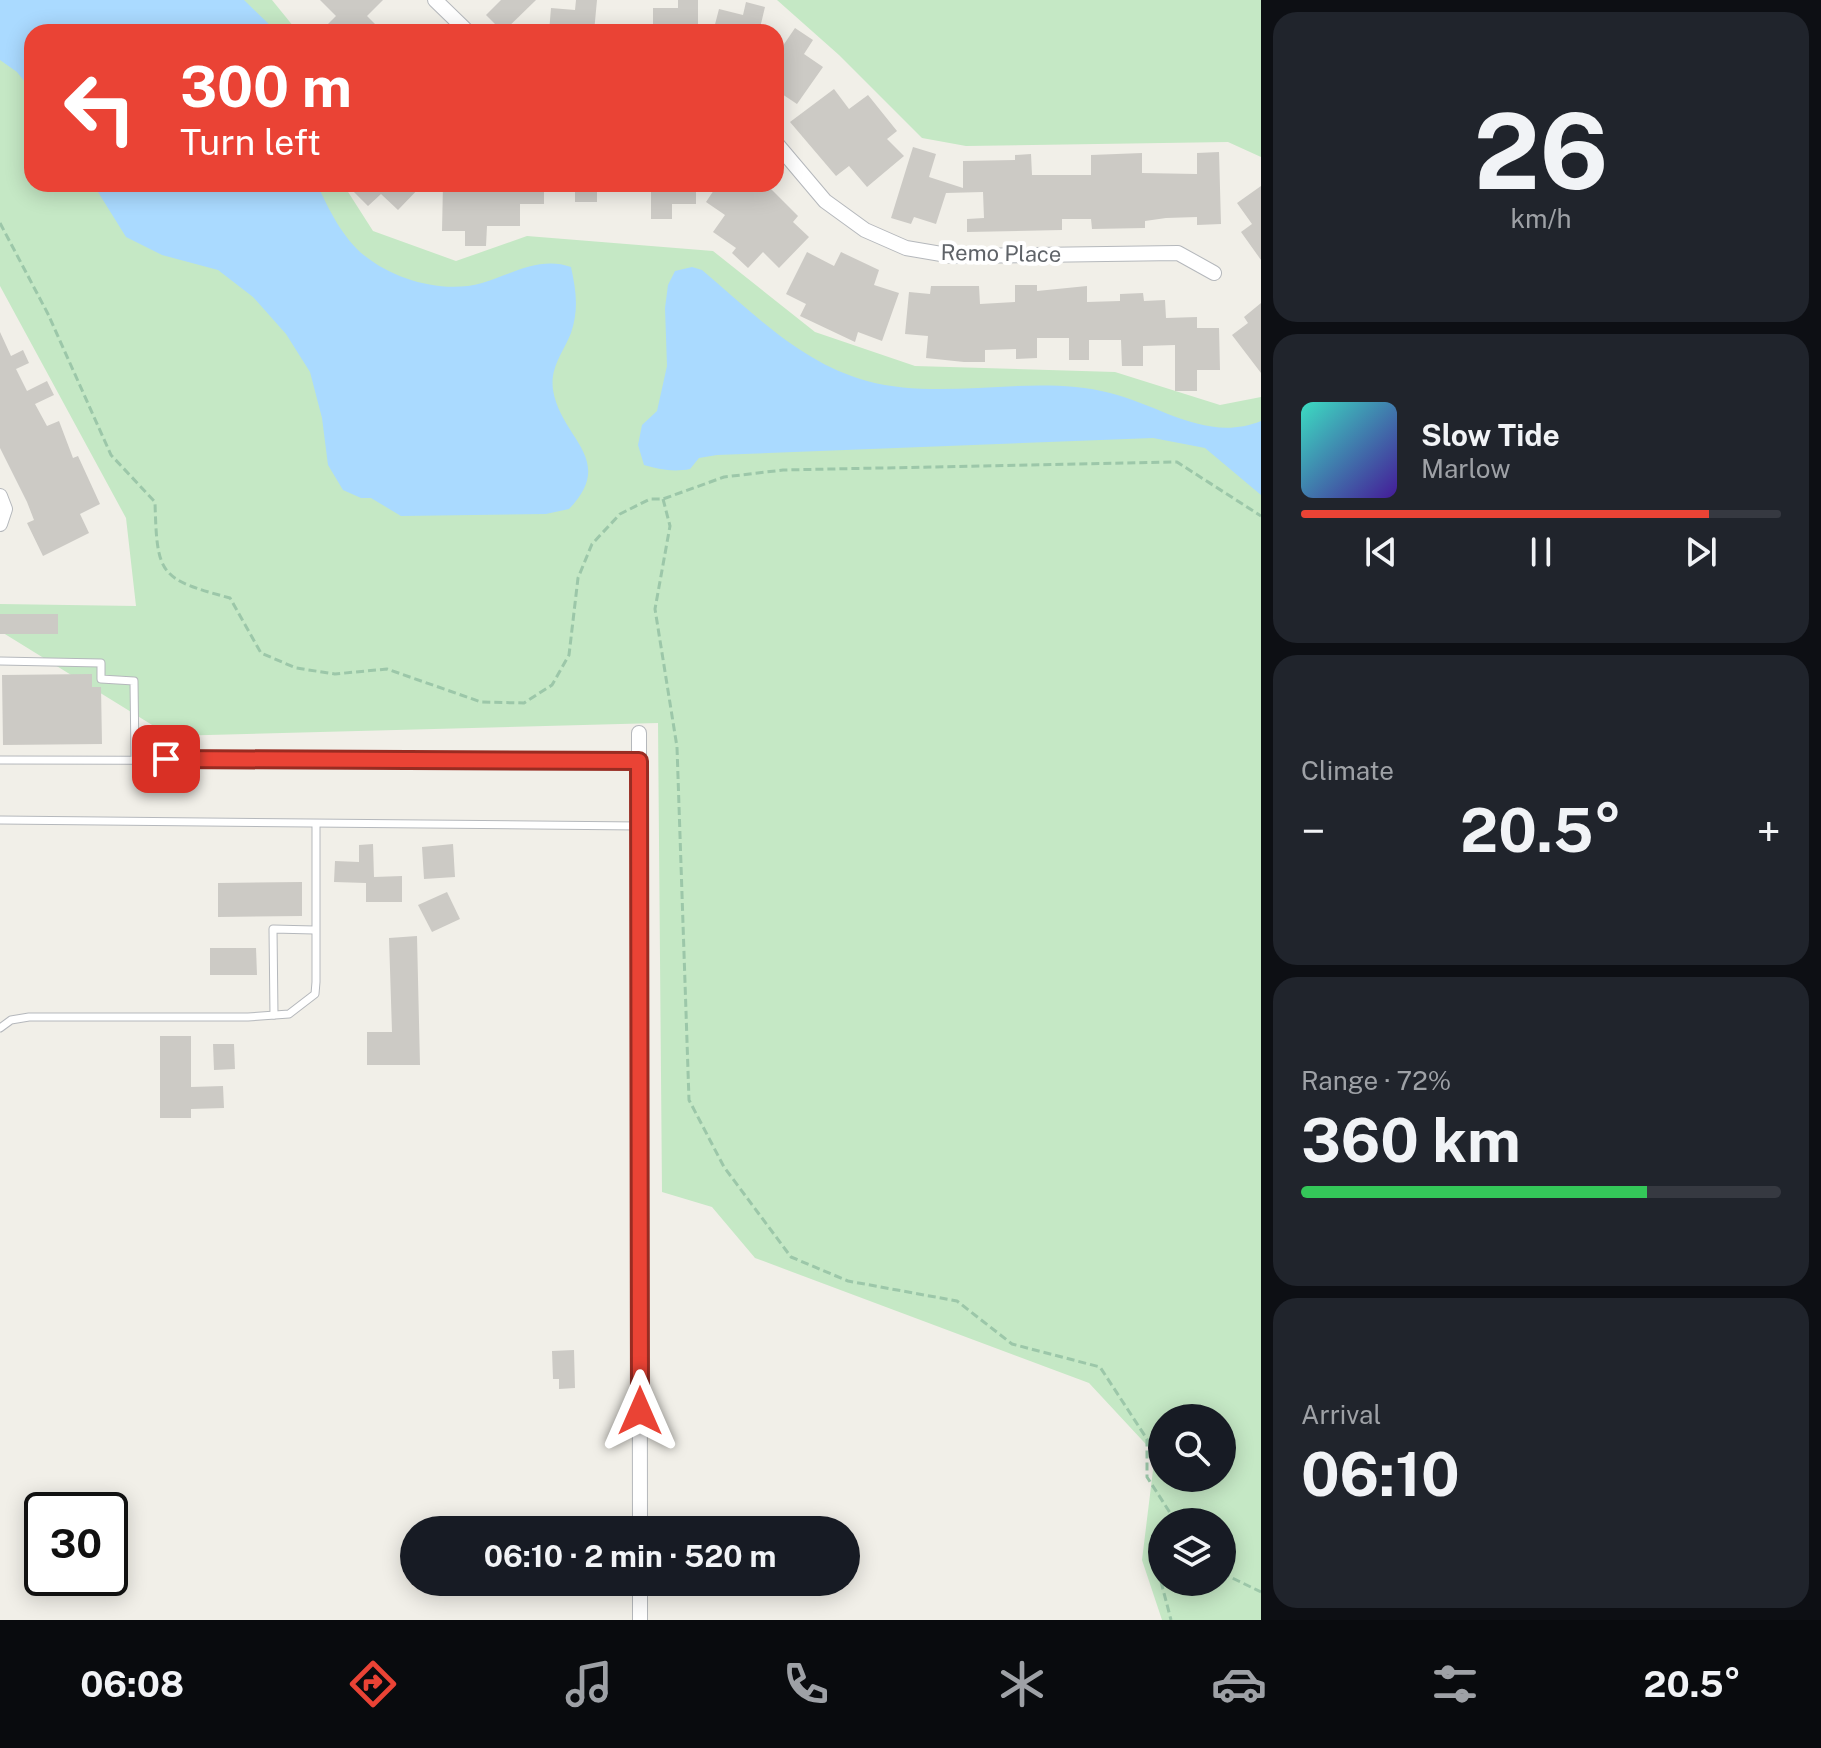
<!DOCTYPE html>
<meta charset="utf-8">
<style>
body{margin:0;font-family:"Public Sans",sans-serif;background:#20242c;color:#f1f3f6;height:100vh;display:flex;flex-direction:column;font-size:30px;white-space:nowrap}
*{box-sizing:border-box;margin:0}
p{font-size:26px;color:#9ea1a6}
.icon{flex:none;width:44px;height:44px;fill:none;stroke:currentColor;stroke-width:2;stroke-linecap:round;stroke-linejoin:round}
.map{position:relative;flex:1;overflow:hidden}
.sheet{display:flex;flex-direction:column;gap:12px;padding:12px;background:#0d0f14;width:560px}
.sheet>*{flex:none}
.guide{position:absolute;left:24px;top:24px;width:760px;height:168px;border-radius:24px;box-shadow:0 4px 20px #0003;background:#ea4335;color:#fff;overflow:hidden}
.tools{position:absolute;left:1148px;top:1404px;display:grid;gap:16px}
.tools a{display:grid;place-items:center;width:88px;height:88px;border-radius:50%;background:#171b24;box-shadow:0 4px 20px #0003;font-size:40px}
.speed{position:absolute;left:24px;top:1492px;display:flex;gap:16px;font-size:40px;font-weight:700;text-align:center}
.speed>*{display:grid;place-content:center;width:104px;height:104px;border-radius:50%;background:#171b24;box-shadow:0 4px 20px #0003;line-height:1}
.speed .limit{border:4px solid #111;border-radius:12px;background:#fff;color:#111}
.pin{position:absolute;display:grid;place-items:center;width:68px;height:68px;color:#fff;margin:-34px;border-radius:16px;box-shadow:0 4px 12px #0006}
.me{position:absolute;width:88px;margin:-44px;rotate:0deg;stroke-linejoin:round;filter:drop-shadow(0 0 6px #0008)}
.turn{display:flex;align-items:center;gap:28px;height:168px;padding:0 24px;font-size:36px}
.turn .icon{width:104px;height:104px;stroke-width:2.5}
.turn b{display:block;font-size:56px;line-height:68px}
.big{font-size:60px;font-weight:700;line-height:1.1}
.sheet .card{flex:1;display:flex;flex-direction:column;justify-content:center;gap:12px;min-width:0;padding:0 28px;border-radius:24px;background:#20242c}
.sheet .dial{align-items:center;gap:0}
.dial b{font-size:104px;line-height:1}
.song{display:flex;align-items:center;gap:24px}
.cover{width:96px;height:96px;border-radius:12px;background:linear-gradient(135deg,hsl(170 70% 55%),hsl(260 70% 35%))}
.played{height:8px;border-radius:4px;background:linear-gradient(90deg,#ea4335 85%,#363941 85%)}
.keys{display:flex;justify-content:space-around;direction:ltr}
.heat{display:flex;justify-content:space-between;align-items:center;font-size:44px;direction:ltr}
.charge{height:12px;border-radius:6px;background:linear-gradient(90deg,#34c759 72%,#363941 0)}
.trip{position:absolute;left:400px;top:1516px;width:460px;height:80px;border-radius:40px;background:#171b24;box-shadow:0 4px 20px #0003;font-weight:700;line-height:80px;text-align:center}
.dock{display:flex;height:128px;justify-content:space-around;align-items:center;background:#090b0e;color:#9ea1a6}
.dock .icon{width:56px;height:56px}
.dock .current{color:#ea4335}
.dock b{font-size:36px;color:#f1f3f6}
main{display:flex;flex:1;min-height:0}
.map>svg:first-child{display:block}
.green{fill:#c5e8c5;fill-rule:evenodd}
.water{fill:#aadaff}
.building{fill:#cccac5}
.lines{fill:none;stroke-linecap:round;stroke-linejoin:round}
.service-casing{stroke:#b5b8bc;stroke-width:9}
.minor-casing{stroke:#b5b8bc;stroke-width:16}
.path{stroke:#9cc7a9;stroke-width:3;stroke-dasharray:8 4;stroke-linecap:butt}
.service{stroke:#fff;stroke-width:7}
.minor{stroke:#fff;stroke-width:14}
.route-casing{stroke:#982c22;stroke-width:20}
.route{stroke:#ea4335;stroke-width:14}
.labels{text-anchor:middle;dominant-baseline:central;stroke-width:8;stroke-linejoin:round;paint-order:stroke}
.street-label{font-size:22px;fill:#5f6368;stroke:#fff}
</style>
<main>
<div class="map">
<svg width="1261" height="1620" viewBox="0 0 1261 1620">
<rect width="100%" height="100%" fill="#f1efe8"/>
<g class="green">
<path d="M 0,0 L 272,0 L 298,32 L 32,32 L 32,184 L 343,184 L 373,231 L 456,261 L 527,236 L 713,251 L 815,332 L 915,366 L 1115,372 L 1220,405 L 1261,397 L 1261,1620 L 1162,1620 L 1142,1560 L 1155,1454 L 1089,1383 L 755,1258 L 712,1207 L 662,1192 L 658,723 L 170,736 L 0,631 L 0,604 L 136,606 L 126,518 L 0,286 ZM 1162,1418 L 1222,1418 L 1222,1478 L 1162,1478 ZM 1162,1522 L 1222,1522 L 1222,1582 L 1162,1582 Z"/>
<polygon points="777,0 1261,0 1261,157 1228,142 966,146 922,138 839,55"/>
</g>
<g class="water">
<polygon points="0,0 244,0 277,32 32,32 32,91 17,72 0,60"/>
<path d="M 93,184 L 317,184 C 328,208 343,239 365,256 C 395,280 444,294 482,283 C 512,274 540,256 571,267 C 576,290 579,309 571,333 C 563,353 550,367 553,390 C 561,439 617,459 569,509 L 546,514 L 401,516 L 371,498 L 361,498 L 343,490 L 328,465 L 322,418 L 310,372 L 286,334 L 253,297 L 218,270 L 162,255 L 126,237 Z"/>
<path d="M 692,267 L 702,270 C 753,313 801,363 867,381 C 946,402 1031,373 1110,393 C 1160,405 1207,443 1261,421 L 1261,495 L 1205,448 L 1153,438 L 717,455 L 699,458 L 690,469 C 674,472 661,470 644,465 L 638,445 L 642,425 L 657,411 L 667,366 L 665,308 L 668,285 L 675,271 Z"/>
</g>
<g class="building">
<polygon points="320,0 383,0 367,16 383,32 320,32 336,16"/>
<polygon points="501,0 536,0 503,32 486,15"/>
<polygon points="576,0 597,0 594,32 549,32 551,8 575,10"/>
<polygon points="678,0 698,0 698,32 653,32 653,8 678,8"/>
<polygon points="746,2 765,7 759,32 713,32 719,9 743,15"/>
<polygon points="795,28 813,40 804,54 823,67 797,104 776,90 776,56"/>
<polygon points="834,89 849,109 868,95 897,131 887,139 904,156 867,187 849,166 836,176 790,122"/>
<polygon points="913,147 936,154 929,177 963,188 963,161 1015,160 1015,155 1031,154 1032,175 1091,175 1091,155 1142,153 1142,173 1197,174 1197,153 1219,152 1221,224 1197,225 1197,217 1166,218 1145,221 1145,228 1092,229 1091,219 1062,219 1062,230 967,232 967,219 984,218 983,192 946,193 936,224 914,217 911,224 891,218"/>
<polygon points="360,184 423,184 398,210 381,194 368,206 353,191"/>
<polygon points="443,184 544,184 544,204 520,204 520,226 487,226 486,246 465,246 465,231 442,231"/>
<rect x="575" y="184" width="22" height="18"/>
<polygon points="651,184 696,184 696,204 672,204 672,219 651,219"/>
<polygon points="718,184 766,184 798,216 793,222 809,237 779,268 763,252 748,268 732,253 736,248 713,232 725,215 706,202"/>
<polygon points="1261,186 1261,260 1241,232 1252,224 1237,203"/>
<polygon points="807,252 834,266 841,252 879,270 874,285 899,293 882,341 858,332 855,342 800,316 806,304 786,294"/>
<polygon points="1015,285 1037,285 1037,291 1087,286 1087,302 1120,301 1120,294 1143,293 1144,301 1165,300 1166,318 1197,317 1197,328 1219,328 1220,370 1197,370 1197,391 1175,391 1175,345 1143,346 1143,366 1122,366 1121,340 1089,340 1089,360 1069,360 1069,338 1037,338 1037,358 1016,359 1016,349 985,350 985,362 964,362 926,358 928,336 905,334 909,292 930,294 931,286 979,286 980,304 1015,302"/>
<polygon points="1261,303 1261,373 1232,335 1248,323 1244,317"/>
<polygon points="0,332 11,356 23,350 29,363 16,369 27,391 47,381 54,395 35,404 47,426 59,421 73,458 78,456 100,504 80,514 89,533 43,556 27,523 34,520 27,502 0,448"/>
<rect x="0" y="614" width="58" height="20"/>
<polygon points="92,674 92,687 101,687 102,744 3,745 2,675"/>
<polygon points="373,844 374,877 402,876 402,902 366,902 366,883 334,882 335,861 359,862 359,845"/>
<polygon points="453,844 455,877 424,879 422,847"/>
<polygon points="302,882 302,916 218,917 218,883"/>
<polygon points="447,892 460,919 432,932 418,905"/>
<polygon points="417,936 420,1065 367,1065 367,1032 392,1032 389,938"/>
<polygon points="210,948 256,948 257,975 210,975"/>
<polygon points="160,1036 191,1036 191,1087 223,1086 224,1108 191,1109 191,1118 160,1118"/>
<polygon points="213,1044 234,1044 235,1069 214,1070"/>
<polygon points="574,1350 575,1388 559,1389 559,1379 553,1379 552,1351"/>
</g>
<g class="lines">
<defs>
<g id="service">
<polyline points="0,661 101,663 101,679 134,681 135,759"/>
<polyline points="0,760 639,761"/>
<polyline points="0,820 639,826"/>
<polyline points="274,1015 273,929 314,930"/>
<polyline points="0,1028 11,1020 29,1017 248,1017 289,1014 315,994 316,982 316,825"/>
</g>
<g id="minor">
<polyline points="435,0 468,32"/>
<polyline points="776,143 825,201 865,230 906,248 953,256 1178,253 1214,273"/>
<polyline points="0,496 5,509 0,524"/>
<polyline points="639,733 640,1530"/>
<polyline points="640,1582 640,1620"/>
</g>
</defs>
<use href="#service" class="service-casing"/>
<use href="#minor" class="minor-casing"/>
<g class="path">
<path d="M 0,223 L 48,314 L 111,455 L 155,502 C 157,575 159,579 230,598 L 261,653 L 296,668 L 335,674 L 387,669 L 481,702 L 524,703 L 552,685 L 569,655 L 578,578 L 592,544 L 620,514 L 650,499 L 663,499 L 724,477 L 783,470 L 1177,462 L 1261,516"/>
<polyline points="663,499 670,526 655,609 677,747 689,1100 724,1167 791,1257 848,1281 957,1301 1012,1344 1100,1367 1147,1439 1147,1477 1176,1522"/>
<polyline points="1162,1571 1159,1574 1171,1620"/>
<polyline points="1222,1573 1261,1592"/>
</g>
<use href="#service" class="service"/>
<use href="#minor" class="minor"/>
</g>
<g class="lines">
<defs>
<polyline id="route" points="166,759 639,761 640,1411"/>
</defs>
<use href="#route" class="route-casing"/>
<use href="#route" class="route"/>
</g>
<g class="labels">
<g class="street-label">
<text transform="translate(1001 253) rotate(1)">Remo Place</text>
</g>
</g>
</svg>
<div class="tools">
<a><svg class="icon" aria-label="search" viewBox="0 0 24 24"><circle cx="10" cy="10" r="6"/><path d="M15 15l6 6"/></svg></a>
<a><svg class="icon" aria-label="layers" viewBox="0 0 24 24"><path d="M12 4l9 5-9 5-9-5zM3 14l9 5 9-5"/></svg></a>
</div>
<div class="speed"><div class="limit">30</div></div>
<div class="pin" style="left:166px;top:759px;background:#d93025"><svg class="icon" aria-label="arrive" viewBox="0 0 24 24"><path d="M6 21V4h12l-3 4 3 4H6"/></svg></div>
<svg class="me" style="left:640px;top:1411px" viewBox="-20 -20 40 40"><path d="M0-17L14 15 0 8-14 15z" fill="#ea4335" stroke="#fff" stroke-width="4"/></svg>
<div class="trip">06:10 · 2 min · 520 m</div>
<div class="guide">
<div class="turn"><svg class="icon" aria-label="left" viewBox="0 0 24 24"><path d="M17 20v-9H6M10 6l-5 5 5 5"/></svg><div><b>300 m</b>Turn left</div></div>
</div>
</div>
<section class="sheet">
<div class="card dial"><b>26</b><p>km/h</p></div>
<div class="card">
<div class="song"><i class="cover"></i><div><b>Slow Tide</b><p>Marlow</p></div></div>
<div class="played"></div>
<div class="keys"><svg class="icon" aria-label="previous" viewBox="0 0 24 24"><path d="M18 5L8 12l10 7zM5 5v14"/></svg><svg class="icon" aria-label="pause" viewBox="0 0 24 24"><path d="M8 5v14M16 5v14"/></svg><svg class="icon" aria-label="next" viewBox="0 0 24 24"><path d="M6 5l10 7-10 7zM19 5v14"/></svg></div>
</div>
<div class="card"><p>Climate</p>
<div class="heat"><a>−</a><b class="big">20.5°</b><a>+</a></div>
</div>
<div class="card"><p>Range · 72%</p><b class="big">360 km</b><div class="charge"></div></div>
<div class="card"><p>Arrival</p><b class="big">06:10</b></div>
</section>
</main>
<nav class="dock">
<b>06:08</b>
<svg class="icon current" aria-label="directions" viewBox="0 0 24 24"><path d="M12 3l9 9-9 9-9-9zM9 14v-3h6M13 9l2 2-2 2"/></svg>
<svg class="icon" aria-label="music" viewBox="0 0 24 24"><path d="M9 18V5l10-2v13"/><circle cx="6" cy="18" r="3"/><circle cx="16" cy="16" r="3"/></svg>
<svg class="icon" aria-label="phone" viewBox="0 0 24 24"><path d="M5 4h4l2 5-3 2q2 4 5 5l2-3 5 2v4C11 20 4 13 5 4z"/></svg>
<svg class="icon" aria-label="climate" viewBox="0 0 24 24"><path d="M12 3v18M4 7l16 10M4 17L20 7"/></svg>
<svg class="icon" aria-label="car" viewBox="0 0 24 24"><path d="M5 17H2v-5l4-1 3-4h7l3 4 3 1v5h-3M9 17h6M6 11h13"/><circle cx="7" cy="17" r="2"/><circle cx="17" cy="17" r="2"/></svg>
<svg class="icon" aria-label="filters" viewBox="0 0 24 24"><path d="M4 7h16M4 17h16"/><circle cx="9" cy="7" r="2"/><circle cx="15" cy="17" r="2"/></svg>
<b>20.5°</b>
</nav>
